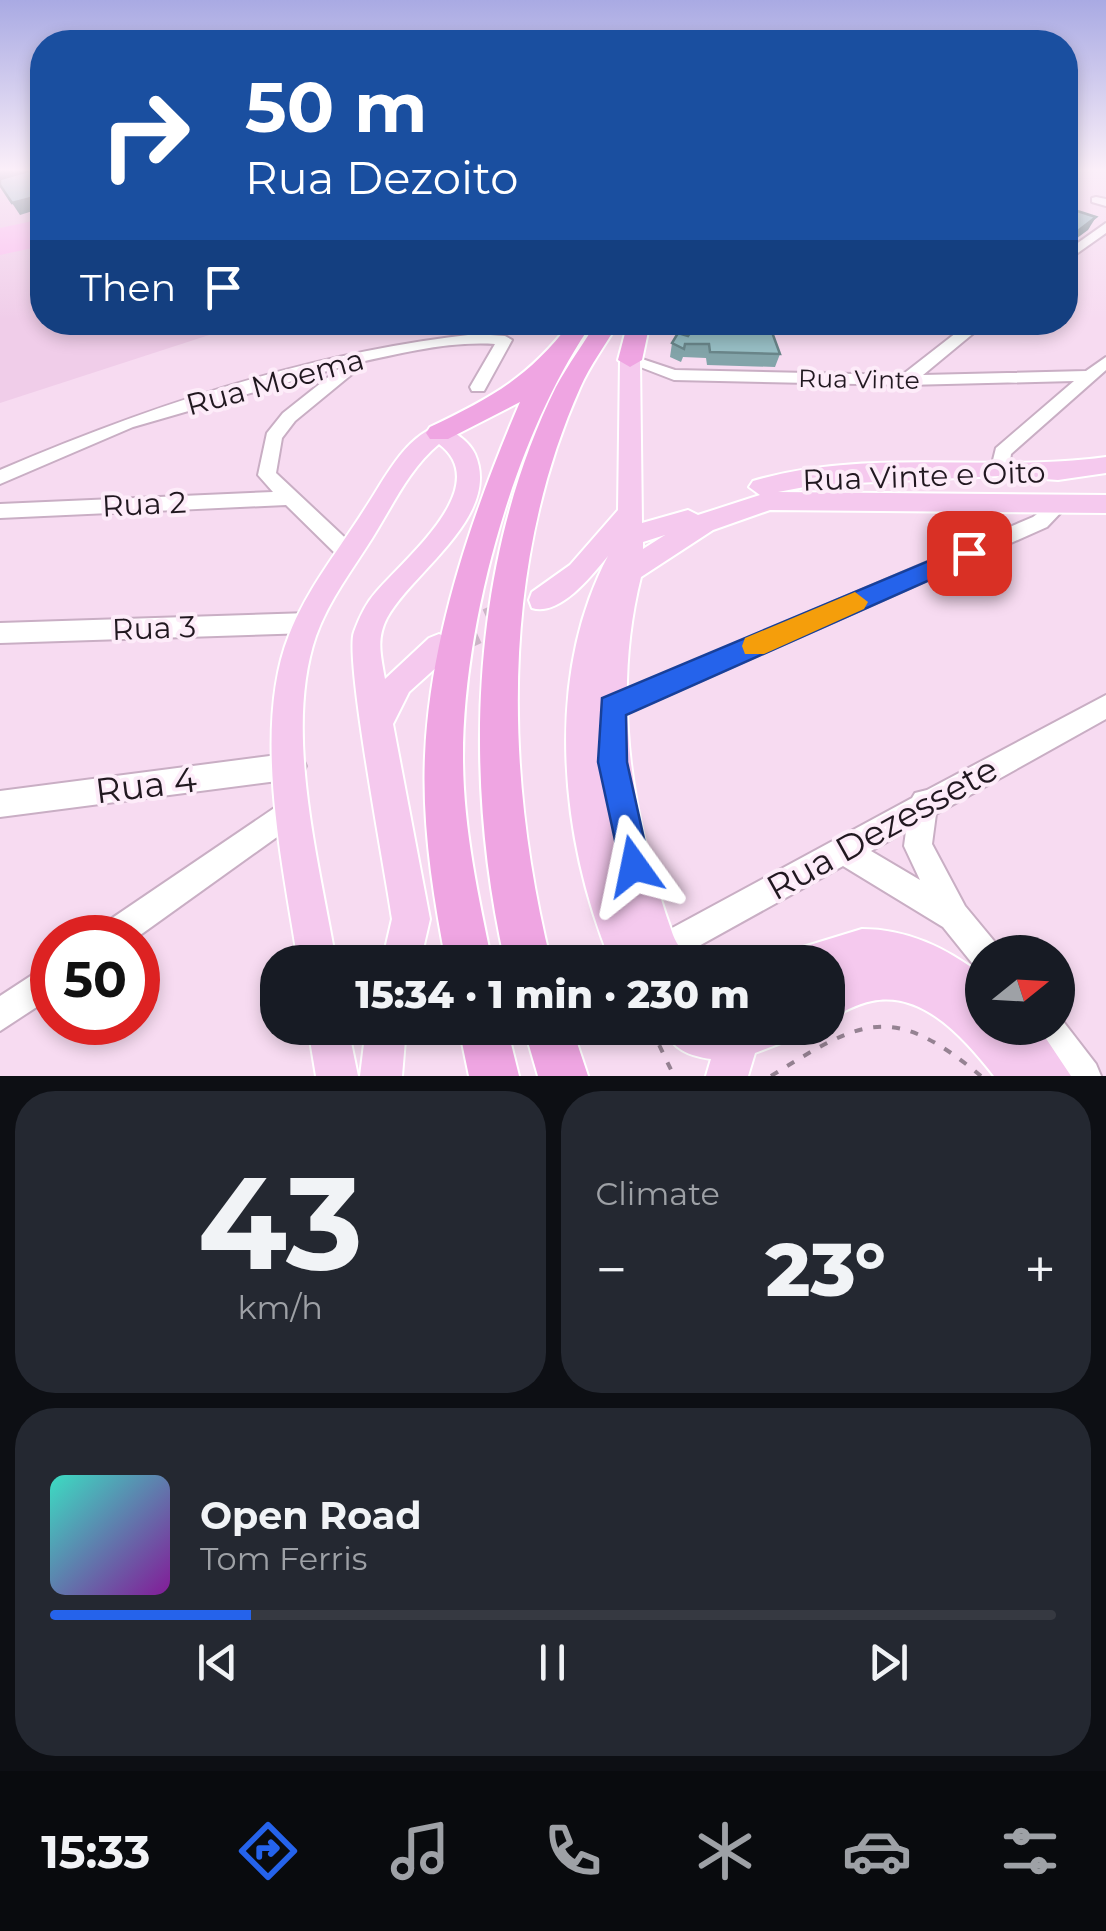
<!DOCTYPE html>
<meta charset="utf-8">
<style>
body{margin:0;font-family:Montserrat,sans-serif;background:#242831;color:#f1f3f6;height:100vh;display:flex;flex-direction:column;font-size:38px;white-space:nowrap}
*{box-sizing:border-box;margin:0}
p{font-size:32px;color:#9ea1a6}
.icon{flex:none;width:55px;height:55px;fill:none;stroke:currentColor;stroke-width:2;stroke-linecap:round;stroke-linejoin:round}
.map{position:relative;height:1076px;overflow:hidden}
.details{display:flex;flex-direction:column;gap:15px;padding:15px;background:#0d0f14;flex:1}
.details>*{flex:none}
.hud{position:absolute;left:30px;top:30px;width:1048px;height:305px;border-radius:40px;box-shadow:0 5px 15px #0003;background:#1a4fa0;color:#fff;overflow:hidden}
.needle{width:65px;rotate:72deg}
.buttons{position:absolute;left:965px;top:935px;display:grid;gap:20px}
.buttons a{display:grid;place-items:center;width:110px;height:110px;border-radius:50%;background:#171b24;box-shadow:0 5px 15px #0003;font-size:50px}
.speed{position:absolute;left:30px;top:915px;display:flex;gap:20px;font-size:50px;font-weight:700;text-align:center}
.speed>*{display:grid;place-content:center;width:130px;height:130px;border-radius:50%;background:#171b24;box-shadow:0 5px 15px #0003;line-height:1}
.speed .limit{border:15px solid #d22;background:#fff;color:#111}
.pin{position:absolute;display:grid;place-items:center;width:85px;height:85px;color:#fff;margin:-42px;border-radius:20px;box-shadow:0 5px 15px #0006}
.me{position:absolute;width:110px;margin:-55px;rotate:348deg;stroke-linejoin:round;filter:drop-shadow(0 0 8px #0008)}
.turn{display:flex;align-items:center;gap:35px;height:210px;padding:0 50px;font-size:45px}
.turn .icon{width:130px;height:130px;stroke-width:2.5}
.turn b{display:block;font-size:70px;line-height:85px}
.then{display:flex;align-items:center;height:95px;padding:0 50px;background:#0003;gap:20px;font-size:38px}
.big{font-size:75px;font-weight:800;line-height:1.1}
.details .widget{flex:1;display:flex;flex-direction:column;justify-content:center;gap:15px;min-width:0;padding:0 35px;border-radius:40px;background:#242831}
.details .dial{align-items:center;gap:0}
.dial b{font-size:130px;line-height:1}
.song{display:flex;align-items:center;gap:30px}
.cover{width:120px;height:120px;border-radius:15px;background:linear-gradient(135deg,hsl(170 70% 55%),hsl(290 70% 35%))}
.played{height:10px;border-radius:5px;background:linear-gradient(90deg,#2563eb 20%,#363941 20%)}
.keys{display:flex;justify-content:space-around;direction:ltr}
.heat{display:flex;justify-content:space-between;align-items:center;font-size:55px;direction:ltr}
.details .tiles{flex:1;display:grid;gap:15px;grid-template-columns:1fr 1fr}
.widget:last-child{grid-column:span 2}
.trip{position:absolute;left:260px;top:945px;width:585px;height:100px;border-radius:40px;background:#171b24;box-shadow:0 5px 15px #0003;font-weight:800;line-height:100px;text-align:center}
.menu{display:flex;height:160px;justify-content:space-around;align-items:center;background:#090b0e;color:#9ea1a6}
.menu .icon{width:70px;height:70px}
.menu .selected{color:#2563eb}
.menu b{font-size:45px;color:#f1f3f6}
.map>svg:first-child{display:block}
.built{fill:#f0cde9}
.green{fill:#fbbcef}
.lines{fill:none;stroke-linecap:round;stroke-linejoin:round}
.major-tunnel{stroke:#ccb4c7;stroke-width:30;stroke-dasharray:30 15;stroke-linecap:butt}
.minor-casing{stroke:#c9aec4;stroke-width:4}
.major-casing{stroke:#fff;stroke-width:4}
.highway-casing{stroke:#fff;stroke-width:4}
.path{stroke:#958292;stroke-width:4;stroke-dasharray:8 11;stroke-linecap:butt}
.minor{fill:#fff;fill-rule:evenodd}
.major{fill:#f5c9ee;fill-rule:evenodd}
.highway{fill:#efa5e2;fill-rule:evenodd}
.wall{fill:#83a4a9}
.shaded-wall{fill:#6a868a}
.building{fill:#98bfc5;stroke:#6a868a;stroke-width:2.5}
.route{fill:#2563eb;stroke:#184099;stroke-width:2.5}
.slow{fill:#f59e0b}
.labels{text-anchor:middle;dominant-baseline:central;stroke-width:8;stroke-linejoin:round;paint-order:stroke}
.far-street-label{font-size:25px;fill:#211820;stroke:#fdecf9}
.street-label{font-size:30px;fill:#211820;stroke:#fdecf9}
.near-street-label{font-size:35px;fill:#211820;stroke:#fdecf9}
</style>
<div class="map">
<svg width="1106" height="1076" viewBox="0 0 1106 1076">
<rect width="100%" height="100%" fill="#f7dbf1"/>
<polygon class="built" points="42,179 42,322 246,323 0,403 0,190"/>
<polygon class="green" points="42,219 42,246 0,255 0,228"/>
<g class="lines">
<polyline class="major-tunnel" points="448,642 524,607"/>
<defs>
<g id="minor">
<polygon points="1096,197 1106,199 1106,206 1092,202 1092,198"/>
<polygon points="1106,223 1106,233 1065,262 1065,252"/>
<polygon points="817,322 801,331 794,327 798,322"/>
<polygon points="970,322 987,322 923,375 1086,371 1106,357 1106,370 1011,454 1009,468 1000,474 991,468 996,448 1074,381 906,385 674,380 622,360 630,355 675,370 902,375"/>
<path d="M 476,334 L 505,336 L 512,340 L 484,391 L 472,391 L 470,387 L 495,344 C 449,341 401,353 356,363 L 359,367 L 357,370 L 295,421 L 282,438 L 276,473 L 356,548 L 359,554 L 356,560 L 342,560 L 286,505 L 0,518 L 0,504 L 273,492 L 258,475 L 267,433 L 283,413 L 341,367 L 133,427 L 0,484 L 0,470 C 151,405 312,352 476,334 Z"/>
<polygon points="1056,500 1066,507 1047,527 621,716 612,720 603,716 600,708 603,700 1033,517"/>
<polygon points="309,613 317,616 320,623 317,630 309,633 0,643 0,623"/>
<path d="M 1106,695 L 1106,719 L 936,814 L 932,844 L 965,906 L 994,941 L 998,952 L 982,952 L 982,967 L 972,963 L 943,927 L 843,866 L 670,962 L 648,962 L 644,952 L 648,941 L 912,798 L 915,793 L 927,790 ZM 906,831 L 904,846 L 920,880 L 871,851 Z"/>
<polygon points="293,753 302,757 306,766 302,775 293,779 0,817 0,791"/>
<polygon points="295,794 305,797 308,807 305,817 136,938 95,938 99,927"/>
<polygon points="52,962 52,997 0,1031 0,996"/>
<polygon points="1059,1016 1096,1064 1101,1076 1063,1076 1035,1040 1031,1028 1058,1028"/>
</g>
<g id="major">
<path d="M 630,354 L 640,360 L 642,523 L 688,510 L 698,515 L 760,495 L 749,487 L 753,481 C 866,447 991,473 1106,457 L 1106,473 L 1058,480 L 1000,476 L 815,485 L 778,492 L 1106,495 L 1106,513 L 770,510 L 713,530 L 641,577 C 611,696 632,821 673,935 C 677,945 684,953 687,962 L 611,962 C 560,838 544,678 608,556 C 592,575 560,617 532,608 L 529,600 L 532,592 L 570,565 L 618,510 L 620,360 ZM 665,535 L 643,549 L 643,542 Z"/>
<path d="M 439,426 C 453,430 469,441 475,454 C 502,516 413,571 387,618 C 376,639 381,656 385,679 L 429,638 L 439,634 L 449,638 L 453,647 L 449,656 L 409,692 L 393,724 L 430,919 L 420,962 L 382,962 L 392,919 C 386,875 344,657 354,632 C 359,618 366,603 376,592 C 405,558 495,486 439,444 C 409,469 393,505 373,537 C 353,569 329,600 316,636 C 283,732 320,865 336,962 L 298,962 C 283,866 252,728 289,635 C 307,589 338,551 364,510 C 383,482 404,436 439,426 Z"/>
<path d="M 862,929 C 908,929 946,948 982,975 L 982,1028 L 1039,1028 L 1071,1076 L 994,1076 C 966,1040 923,990 872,1001 C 856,1004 842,1013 828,1019 L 828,978 L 842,972 L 828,976 L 828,962 L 795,962 L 800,948 Z"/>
<polygon points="308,1028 348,1028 358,1076 316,1076"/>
<polygon points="366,1028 406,1028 402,1076 360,1076"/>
<path d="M 664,1028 L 790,1028 L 784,1042 L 755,1053 L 748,1076 L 706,1076 L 711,1059 C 689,1056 672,1049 664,1028 Z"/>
</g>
<g id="highway">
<path d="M 571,322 L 593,322 C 515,433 463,621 463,757 C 463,827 478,895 492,962 L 446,962 C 433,895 422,825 425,756 C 430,635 473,512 520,402 L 448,439 L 430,439 L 426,433 L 430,427 C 493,397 529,377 571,322 Z"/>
<path d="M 597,322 L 619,322 C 606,344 590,365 580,388 C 500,567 505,776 551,962 L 505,962 C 463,776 470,561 556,387 C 568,365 583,344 597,322 Z"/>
<polygon points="628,322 650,322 642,360 630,367 618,360"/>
<polygon points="459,1028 507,1028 519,1076 469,1076"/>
<polygon points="524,1028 572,1028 588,1076 538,1076"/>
</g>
</defs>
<use href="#minor" class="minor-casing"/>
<use href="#major" class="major-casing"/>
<use href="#highway" class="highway-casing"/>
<g class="path">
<polyline points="651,1028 674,1076"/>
<path d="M 771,1076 C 863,1019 892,1002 981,1076"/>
</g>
<use href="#minor" class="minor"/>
<use href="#major" class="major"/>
<use href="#highway" class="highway"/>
</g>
<polygon class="wall" points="678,333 780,354 775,367 707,365 706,358 683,357 681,362 670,357 672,343"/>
<g class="shaded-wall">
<polygon points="0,169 41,169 0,179"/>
<polygon points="42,195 42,208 20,215 12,203"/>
<polygon points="1096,217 1088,230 1065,247 1070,237"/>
</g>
<g class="building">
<polygon points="36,169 42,169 42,195 12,203 0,185 0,179"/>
<polygon points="1065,207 1096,217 1070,237 1065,235"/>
<polygon points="697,323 769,324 780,354 710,352 709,344 685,344 684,349 672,343 678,333 688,336"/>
</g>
<linearGradient id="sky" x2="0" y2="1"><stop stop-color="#a9aae3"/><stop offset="0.53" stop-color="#fbeff9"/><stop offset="1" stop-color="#fbeff9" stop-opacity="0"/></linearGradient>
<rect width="1106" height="320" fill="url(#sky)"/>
<polygon class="route" points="969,544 977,547 977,559 626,715 627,762 650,866 646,877 634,882 623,877 598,762 602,698"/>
<polygon class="slow" points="855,592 868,602 864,609 764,654 745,654 742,646 745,638"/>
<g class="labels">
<g class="far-street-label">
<text transform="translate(859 379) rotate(1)">Rua Vinte</text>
</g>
<g class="street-label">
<text transform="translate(275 382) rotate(-15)">Rua Moema</text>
<text transform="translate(924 476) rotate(-2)">Rua Vinte e Oito</text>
<text transform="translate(144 504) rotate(-3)">Rua 2</text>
<text transform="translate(154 628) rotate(-2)">Rua 3</text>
</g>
<g class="near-street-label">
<text transform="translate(146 785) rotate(-7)">Rua 4</text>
<text transform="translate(882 828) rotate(-29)">Rua Dezessete</text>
</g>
</g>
</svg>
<div class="buttons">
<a><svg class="needle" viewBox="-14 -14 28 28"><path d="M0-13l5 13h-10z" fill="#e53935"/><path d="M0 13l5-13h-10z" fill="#9ea1a6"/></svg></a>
</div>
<div class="speed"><div class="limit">50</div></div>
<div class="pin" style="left:969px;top:553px;background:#d93025"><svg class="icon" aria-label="arrive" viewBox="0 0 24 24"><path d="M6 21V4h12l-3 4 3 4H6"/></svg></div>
<svg class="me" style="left:634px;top:866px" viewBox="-20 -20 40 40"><path d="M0-17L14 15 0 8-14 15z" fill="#2563eb" stroke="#fff" stroke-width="4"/></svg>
<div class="trip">15:34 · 1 min · 230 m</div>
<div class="hud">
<div class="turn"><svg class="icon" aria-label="right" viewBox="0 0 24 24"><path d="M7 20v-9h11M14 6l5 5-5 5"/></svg><div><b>50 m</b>Rua Dezoito</div></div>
<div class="then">Then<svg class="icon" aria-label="arrive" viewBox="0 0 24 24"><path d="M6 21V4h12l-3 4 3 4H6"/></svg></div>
</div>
</div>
<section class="details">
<div class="tiles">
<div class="widget dial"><b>43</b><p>km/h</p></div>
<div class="widget"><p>Climate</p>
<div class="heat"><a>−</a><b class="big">23°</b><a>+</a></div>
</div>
<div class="widget">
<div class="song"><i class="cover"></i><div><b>Open Road</b><p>Tom Ferris</p></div></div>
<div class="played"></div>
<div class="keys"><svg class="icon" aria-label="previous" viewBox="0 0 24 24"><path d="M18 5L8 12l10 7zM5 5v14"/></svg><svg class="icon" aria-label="pause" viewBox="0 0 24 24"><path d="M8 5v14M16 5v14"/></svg><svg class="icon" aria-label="next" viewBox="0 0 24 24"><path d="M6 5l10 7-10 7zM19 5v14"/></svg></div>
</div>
</div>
</section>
<nav class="menu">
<b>15:33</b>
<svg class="icon selected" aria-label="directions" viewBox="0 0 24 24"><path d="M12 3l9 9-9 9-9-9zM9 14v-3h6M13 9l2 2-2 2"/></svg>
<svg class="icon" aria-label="music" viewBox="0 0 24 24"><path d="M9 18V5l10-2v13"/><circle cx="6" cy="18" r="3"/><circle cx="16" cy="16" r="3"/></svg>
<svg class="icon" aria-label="phone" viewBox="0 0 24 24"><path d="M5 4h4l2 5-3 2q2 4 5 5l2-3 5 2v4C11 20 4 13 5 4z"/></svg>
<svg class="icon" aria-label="climate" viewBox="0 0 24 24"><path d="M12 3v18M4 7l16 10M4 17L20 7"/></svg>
<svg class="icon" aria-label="car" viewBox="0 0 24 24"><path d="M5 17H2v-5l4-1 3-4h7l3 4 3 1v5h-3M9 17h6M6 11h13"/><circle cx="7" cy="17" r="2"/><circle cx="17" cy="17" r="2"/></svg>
<svg class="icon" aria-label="filters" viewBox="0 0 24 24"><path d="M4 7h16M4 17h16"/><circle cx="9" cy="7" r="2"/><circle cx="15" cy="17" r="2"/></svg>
</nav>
